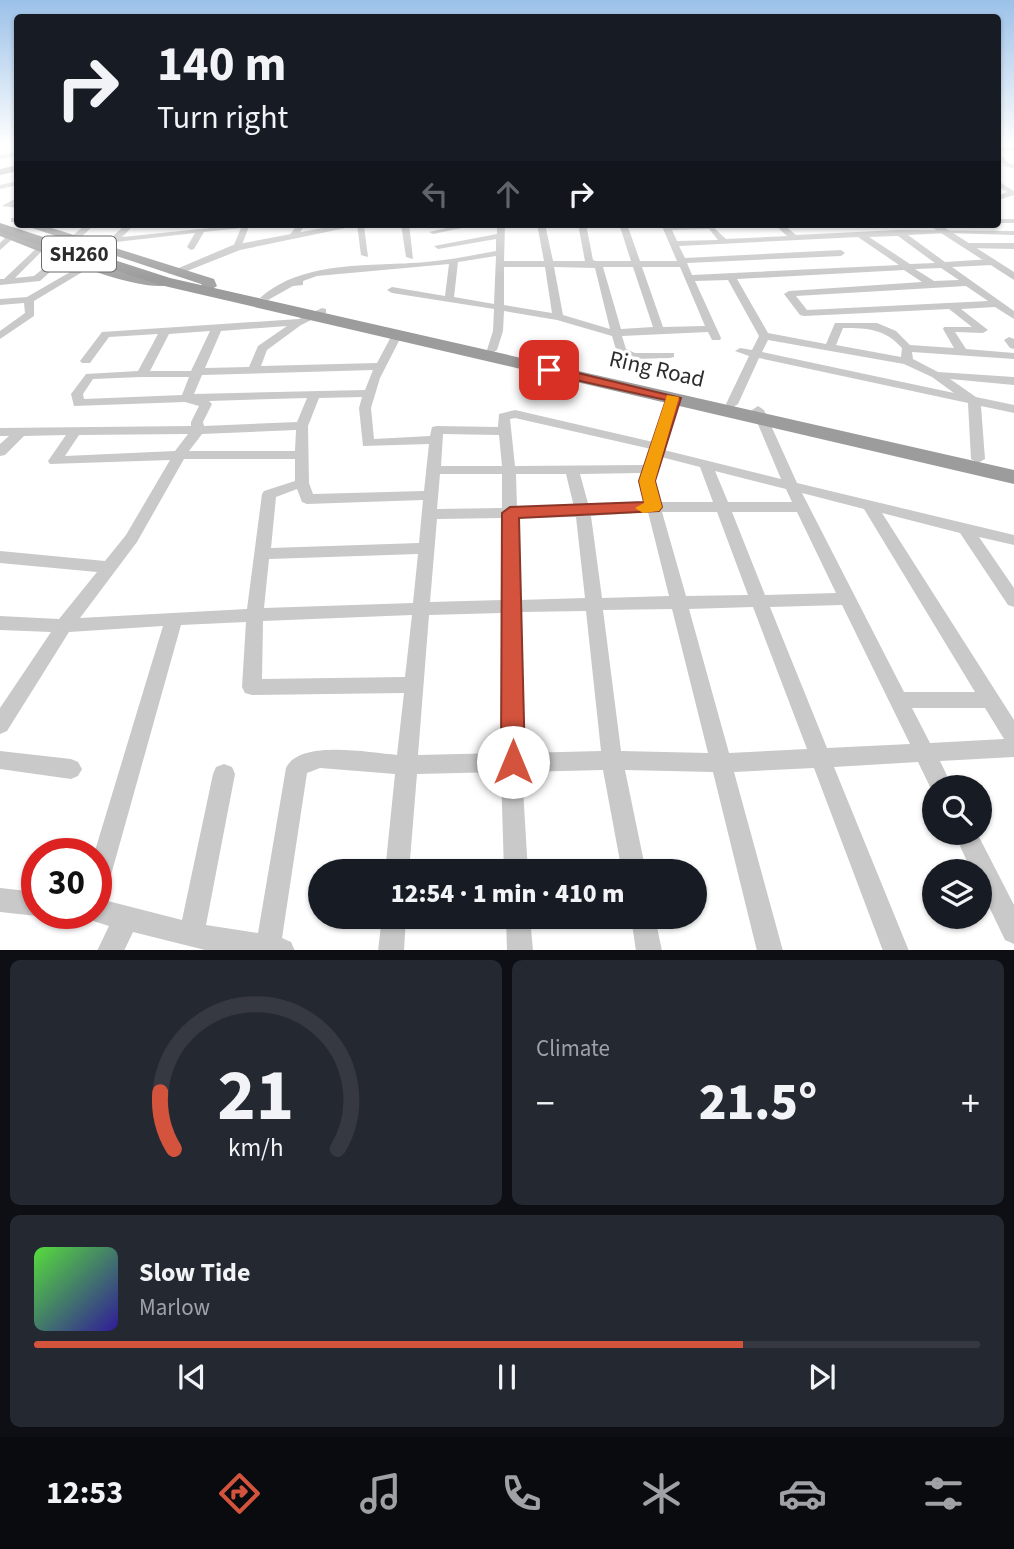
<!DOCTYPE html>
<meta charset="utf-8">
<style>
body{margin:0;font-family:"Source Sans 3",sans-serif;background:#242831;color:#f1f3f6;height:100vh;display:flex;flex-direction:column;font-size:26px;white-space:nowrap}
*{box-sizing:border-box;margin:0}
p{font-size:23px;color:#9ea1a6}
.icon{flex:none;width:38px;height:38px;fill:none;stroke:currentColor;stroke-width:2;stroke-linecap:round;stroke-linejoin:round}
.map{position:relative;height:950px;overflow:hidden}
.details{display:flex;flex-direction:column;gap:10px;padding:10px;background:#0d0f14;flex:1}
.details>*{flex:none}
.hud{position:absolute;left:14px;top:14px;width:987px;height:214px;border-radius:7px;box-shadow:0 2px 5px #0004;background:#171b24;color:#f1f3f6;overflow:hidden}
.controls{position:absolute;left:922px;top:775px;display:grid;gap:14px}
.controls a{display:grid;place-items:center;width:70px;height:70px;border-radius:50%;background:#171b24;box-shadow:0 2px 5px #0004;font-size:35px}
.speed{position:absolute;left:21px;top:838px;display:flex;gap:14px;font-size:35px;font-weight:700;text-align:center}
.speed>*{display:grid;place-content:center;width:91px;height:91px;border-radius:50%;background:#171b24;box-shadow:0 2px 5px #0004;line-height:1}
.speed .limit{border:10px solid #d22;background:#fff;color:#111}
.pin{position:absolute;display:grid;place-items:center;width:60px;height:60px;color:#fff;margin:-30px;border-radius:14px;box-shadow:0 4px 10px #0006}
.me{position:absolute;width:77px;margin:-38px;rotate:0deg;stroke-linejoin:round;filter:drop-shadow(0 0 5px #0008)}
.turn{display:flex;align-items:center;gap:24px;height:147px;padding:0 28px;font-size:32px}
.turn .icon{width:91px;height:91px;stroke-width:2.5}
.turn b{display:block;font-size:49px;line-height:60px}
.lanes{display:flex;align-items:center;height:66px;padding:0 28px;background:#0003;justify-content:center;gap:35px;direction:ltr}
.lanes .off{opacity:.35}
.big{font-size:52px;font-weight:800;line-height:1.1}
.details .tile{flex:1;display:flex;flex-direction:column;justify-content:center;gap:10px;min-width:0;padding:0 24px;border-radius:10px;background:#242831}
.details .dial{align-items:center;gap:0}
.dial svg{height:182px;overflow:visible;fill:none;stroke:#363941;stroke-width:7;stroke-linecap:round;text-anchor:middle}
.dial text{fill:#f1f3f6;stroke:none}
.song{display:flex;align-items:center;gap:21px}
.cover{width:84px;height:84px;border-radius:10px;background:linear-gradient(135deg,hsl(110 70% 55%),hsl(250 70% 35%))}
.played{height:7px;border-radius:4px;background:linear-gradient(90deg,#d4533d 75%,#363941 75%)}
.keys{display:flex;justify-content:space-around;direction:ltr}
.heat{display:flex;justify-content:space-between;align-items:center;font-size:38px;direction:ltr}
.details .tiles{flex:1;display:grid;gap:10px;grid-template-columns:1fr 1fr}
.tile:last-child{grid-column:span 2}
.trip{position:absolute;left:308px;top:859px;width:399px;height:70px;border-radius:35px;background:#171b24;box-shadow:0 2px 5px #0004;font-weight:800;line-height:70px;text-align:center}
.tab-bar{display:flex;height:112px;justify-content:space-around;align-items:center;background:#090b0e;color:#9ea1a6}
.tab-bar .icon{width:49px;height:49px}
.tab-bar .on{color:#d4533d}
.tab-bar b{font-size:32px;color:#f1f3f6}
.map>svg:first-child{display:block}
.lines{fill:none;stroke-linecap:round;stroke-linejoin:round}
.minor{fill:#c9c9c9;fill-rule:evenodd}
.tertiary{fill:#c9c9c9;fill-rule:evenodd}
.primary{fill:#a4a4a4;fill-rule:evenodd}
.trunk{fill:#9c9c9c;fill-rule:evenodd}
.route{fill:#d4533d;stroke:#8a3628;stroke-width:2}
.slow{fill:#f59e0b}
.labels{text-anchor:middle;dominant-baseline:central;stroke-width:7;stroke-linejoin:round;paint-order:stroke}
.shield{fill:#fff;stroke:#6b6b6b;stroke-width:2}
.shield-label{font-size:21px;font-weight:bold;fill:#2c2c2c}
.street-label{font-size:23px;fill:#2c2c2c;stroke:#fff}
</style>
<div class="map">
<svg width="1014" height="951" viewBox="0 0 1014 951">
<rect width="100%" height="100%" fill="#fff"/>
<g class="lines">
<g class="minor">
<rect x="998" y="147" width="16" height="4"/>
<polygon points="18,152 18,156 0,159 0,155"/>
<polygon points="998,153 1010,164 1014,164 1014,168 1006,167 998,158"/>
<polygon points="18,181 18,185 0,189 0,185"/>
<polygon points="998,181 1014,191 1014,195 998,200 998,196 1007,192 998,186"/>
<polygon points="18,197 18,202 15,204 18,204 18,208 2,206"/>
<rect x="11" y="218" width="7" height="4"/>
<rect x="998" y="219" width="16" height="4"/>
<polygon points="86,224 95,224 76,242 70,242 70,238"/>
<polygon points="126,224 135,224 122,237 250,224 241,247 237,250 233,247 241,228 204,232 194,249 191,250 187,247 195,233 116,242 102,251 96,251 96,247 111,238"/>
<polygon points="298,224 306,224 296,238 290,238 289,236"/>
<polygon points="357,224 364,226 368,257 361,255"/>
<polygon points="401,224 409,224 413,259 406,257"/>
<polygon points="464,224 481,224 433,234 429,232"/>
<path d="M 497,224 L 505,224 L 504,261 L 544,261 L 537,224 L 545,224 L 553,261 L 585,261 L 578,224 L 586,224 L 593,260 L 596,261 L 631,261 L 619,224 L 627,224 L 640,261 L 677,261 L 661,224 L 711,225 L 726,239 L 787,236 L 774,224 L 783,224 L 796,235 L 898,230 L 1014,231 L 1014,235 L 947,233 L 908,235 L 945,262 L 992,259 L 996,262 L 992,265 L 952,267 L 1014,311 L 1014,319 L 995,307 L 961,309 L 988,330 L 983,333 L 955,332 L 966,349 L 1014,353 L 1014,359 L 912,352 L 913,359 L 938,372 L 1014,377 L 1014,385 L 950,379 L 976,397 L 1014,405 L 1014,413 L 981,406 L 985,459 L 978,463 L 971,459 L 968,403 L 759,358 L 738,404 L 732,408 L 728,407 L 726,404 L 749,356 L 735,351 L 740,348 L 752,350 L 759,336 L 728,280 L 695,281 L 721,338 L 720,340 L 712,340 L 708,332 L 622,336 L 626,349 L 635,353 L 674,353 L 674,357 L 670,358 L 634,359 L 617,353 L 612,336 L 557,320 L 504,311 L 503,331 L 497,350 L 492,353 L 487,350 L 493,331 L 494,309 L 392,293 L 387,290 L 392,287 L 445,296 L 449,264 L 317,276 L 303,281 L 303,285 L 293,286 L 268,300 L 260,298 C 304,259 372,267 426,262 C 450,260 473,255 496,251 L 496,239 L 438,249 L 434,246 L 497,234 ZM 709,229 L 718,240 L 677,241 L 672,230 ZM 898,236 L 935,263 L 910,264 L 869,237 ZM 858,237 L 899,265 L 692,275 L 687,263 L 841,256 L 845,253 L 841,250 L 685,258 L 679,246 ZM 496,256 L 494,304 L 454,297 L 458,262 ZM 504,267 L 545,267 L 552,313 L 504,305 ZM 554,267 L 595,268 L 610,329 L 563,315 ZM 603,267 L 633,267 L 653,327 L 621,329 ZM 642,267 L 680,267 L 705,326 L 663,327 ZM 941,268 L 959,280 L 934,281 L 915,269 ZM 904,270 L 922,282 L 789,291 L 784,294 L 800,315 L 804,316 L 949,309 L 972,327 L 944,327 L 943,329 L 954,348 L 910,345 L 896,331 L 877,323 L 835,323 L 826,344 L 768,333 L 737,279 ZM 966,286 L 988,301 L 807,310 L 796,296 ZM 843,328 C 868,328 885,329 902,348 L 901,357 L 836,345 ZM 768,340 L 904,364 L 932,377 L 954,393 L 762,352 Z"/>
<polygon points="9,234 16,236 0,250 0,243"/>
<polygon points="42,243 46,246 45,248 15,278 34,276 63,252 70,254 40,281 0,285 0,279 4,279"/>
<polygon points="968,243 1014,243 1014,249 965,248 964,246"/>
<polygon points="91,260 94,261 94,265 34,301 34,316 0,339 0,331 25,313 24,303 0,305 0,299 27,297"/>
<path d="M 322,308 L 326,309 L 326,313 L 301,325 L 267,350 L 261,366 L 377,363 L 393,333 L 401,333 L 402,335 L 380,378 L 371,408 L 374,439 L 430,436 L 432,427 L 437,426 L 498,427 L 499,414 L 515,410 L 653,442 L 668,398 L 674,394 L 680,398 L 664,450 L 781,479 L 752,410 L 758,406 L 764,410 L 797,483 L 1014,535 L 1014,545 L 979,537 L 1014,588 L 1014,607 L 1008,605 L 960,533 L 882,513 L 1014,720 L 1014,757 L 940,761 L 953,788 L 934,788 L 934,795 L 918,762 L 834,767 L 909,951 L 883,951 L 814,768 L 734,772 L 783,951 L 757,951 L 713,772 L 625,770 L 646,872 L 622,872 L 603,770 L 522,772 L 528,872 L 504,872 L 501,772 L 417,774 L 409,872 L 385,872 L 395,774 L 320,768 L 307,773 L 282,938 L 291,942 L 295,951 L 209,951 L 133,932 L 124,951 L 97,951 L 109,926 L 87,919 L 85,914 L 96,914 L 96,854 L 94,854 L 163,626 L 69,632 L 7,731 L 0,734 L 0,708 L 51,632 L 0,630 L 0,616 L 59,619 L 97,572 L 0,563 L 0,551 L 105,561 L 126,535 L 170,460 L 50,464 L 48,461 L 66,435 L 24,436 L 5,455 L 0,456 L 0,444 L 9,436 L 0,436 L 0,428 L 191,426 L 191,422 L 199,406 L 185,402 L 74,406 L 71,394 L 86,374 L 138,371 L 158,334 L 109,337 L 90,363 L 82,363 L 80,361 L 102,332 L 299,319 ZM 287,326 L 258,346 L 249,367 L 205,368 L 221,331 ZM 210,331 L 191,371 L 150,371 L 169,334 ZM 373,370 L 365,390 L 194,394 L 202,375 ZM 142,377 L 189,377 L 182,395 L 84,399 L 83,394 L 93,379 ZM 362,397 L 359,408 L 363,446 L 429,444 L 424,491 L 313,494 L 309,483 L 308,426 L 319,398 ZM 307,398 L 297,422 L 204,426 L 203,422 L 212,404 L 209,401 ZM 515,418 L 651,449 L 645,465 L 515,466 L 510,419 ZM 296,430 L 295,451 L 189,451 L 202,434 ZM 188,434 L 175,451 L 65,456 L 79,435 ZM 443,434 L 499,435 L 502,466 L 441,466 ZM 661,457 L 700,467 L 713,502 L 660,502 L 654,481 ZM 184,459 L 295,459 L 295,481 L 264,491 L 262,494 L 247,609 L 80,618 L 137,542 ZM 715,471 L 786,489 L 792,502 L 728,502 ZM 643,473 L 640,481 L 645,503 L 589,507 L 580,474 ZM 440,474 L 502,474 L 502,508 L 437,509 ZM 516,474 L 566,474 L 574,507 L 517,508 ZM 297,489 L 302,502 L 307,504 L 423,500 L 419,543 L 271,548 L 276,497 ZM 802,493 L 864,509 L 975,692 L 904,692 ZM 648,512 L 669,596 L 602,598 L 591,516 ZM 662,512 L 717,512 L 748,595 L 686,596 ZM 732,512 L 797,512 L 836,593 L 765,595 ZM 576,517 L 585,598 L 519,600 L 517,518 ZM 502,518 L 502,600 L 430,602 L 437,519 ZM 418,554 L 413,603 L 264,608 L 269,559 ZM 842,605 L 910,744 L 827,748 L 770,607 ZM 753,607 L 807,749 L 729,753 L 689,609 ZM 672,609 L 708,753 L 621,751 L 603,610 ZM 586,611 L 601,751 L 523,753 L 520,612 ZM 502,613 L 502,753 L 418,755 L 429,615 ZM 412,615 L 405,677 L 262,679 L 263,621 ZM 246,622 L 242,687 L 245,693 L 252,695 L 404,693 L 397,755 C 370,753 300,739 286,768 L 258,933 L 206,925 L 235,774 L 232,767 L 224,764 L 216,767 L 213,774 L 182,920 L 104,900 L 181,625 ZM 912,708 L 985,708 L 1004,739 L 930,743 Z"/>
<polygon points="1009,337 1014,339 1014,349 1010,348 1004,340"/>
<polygon points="0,751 71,759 78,762 82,769 78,776 71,779 0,769"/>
<polygon points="954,833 977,833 1014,905 1014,944 1005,940 980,888 980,872 972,872"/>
<polygon points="0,888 37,892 37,914 44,914 37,916 0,912"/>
<polygon points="382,917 406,917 404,951 378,951"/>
<polygon points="506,917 530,917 533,951 507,951"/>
<polygon points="631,917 655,917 662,951 636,951"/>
</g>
<g class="tertiary">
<polygon points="344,224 365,224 240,250 177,275 167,273 233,245"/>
<polygon points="927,224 939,224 1014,272 1014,280"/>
</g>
<g class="primary">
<polygon points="18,165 18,171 0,175 0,169"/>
<polygon points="20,224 39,224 214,279 217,286 209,291 204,289 201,284"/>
<path d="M 0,228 L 113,268 L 166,277 L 174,282 C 153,301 28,246 0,236 Z"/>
</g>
<polygon class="trunk" points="0,223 170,278 1014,470 1014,484 160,285 0,232"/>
</g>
<linearGradient id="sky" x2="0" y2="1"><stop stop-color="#9bc1e8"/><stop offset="0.52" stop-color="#fff"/><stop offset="1" stop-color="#fff" stop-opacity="0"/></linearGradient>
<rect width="1014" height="278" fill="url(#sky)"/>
<polygon class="route" points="549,366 681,398 655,481 662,507 659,511 519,518 525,762 522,770 513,773 505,770 501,762 502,513 510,507 644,502 639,481 666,400 544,373 544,367"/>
<polygon class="slow" points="667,395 679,397 655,481 662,507 659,511 643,513 635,508 644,503 639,481"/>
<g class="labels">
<rect class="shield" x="42" y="236.5" width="74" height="35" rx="5"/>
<g class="shield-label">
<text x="79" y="254">SH260</text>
</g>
<g class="street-label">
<text transform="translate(657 369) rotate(13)">Ring Road</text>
</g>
</g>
</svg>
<div class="controls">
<a><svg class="icon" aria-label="search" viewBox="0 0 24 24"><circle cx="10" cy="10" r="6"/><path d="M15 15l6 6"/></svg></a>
<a><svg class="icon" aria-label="layers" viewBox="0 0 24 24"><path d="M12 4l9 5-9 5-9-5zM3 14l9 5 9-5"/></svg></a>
</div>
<div class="speed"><div class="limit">30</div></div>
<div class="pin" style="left:549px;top:370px;background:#d93025"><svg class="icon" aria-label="arrive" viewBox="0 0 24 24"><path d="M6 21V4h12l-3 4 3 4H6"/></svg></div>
<svg class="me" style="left:513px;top:762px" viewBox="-20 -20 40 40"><circle r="19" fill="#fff"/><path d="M0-13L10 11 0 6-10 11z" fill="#d4533d"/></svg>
<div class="trip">12:54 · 1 min · 410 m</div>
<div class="hud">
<div class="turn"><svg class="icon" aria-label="right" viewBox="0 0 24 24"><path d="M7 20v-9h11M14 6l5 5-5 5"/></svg><div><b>140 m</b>Turn right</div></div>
<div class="lanes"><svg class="icon off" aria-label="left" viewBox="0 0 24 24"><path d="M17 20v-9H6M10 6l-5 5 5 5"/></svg><svg class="icon off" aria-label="ahead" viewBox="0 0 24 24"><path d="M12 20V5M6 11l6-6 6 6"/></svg><svg class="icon" aria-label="right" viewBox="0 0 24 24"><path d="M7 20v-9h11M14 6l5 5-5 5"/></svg></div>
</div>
</div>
<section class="details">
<div class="tiles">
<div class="tile dial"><svg viewBox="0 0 100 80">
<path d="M14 69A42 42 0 1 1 86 69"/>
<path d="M14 69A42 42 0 0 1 8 44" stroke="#d4533d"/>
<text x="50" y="56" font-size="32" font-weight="700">21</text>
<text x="50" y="72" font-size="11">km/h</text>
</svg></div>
<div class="tile"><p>Climate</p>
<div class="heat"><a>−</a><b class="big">21.5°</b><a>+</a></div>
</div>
<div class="tile">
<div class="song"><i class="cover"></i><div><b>Slow Tide</b><p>Marlow</p></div></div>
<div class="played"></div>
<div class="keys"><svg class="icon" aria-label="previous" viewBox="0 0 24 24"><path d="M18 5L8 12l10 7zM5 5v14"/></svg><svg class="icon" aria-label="pause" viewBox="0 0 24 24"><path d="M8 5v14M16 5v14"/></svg><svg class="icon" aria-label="next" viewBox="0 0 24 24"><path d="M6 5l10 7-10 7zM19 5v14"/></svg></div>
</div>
</div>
</section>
<nav class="tab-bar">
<b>12:53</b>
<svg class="icon on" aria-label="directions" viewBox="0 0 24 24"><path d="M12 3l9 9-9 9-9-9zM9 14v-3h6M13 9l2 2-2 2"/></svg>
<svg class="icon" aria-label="music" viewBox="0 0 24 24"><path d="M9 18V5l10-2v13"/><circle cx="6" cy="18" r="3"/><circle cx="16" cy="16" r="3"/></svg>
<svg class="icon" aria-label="phone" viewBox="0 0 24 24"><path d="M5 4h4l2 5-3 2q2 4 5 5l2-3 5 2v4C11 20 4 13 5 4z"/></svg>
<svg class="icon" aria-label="climate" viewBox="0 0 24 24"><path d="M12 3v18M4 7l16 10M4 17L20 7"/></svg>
<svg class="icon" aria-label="car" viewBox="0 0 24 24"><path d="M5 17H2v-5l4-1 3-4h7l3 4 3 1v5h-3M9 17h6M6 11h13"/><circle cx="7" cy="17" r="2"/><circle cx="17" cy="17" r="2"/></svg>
<svg class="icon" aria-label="filters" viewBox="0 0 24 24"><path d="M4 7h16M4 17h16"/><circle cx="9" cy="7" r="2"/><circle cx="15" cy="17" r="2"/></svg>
</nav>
